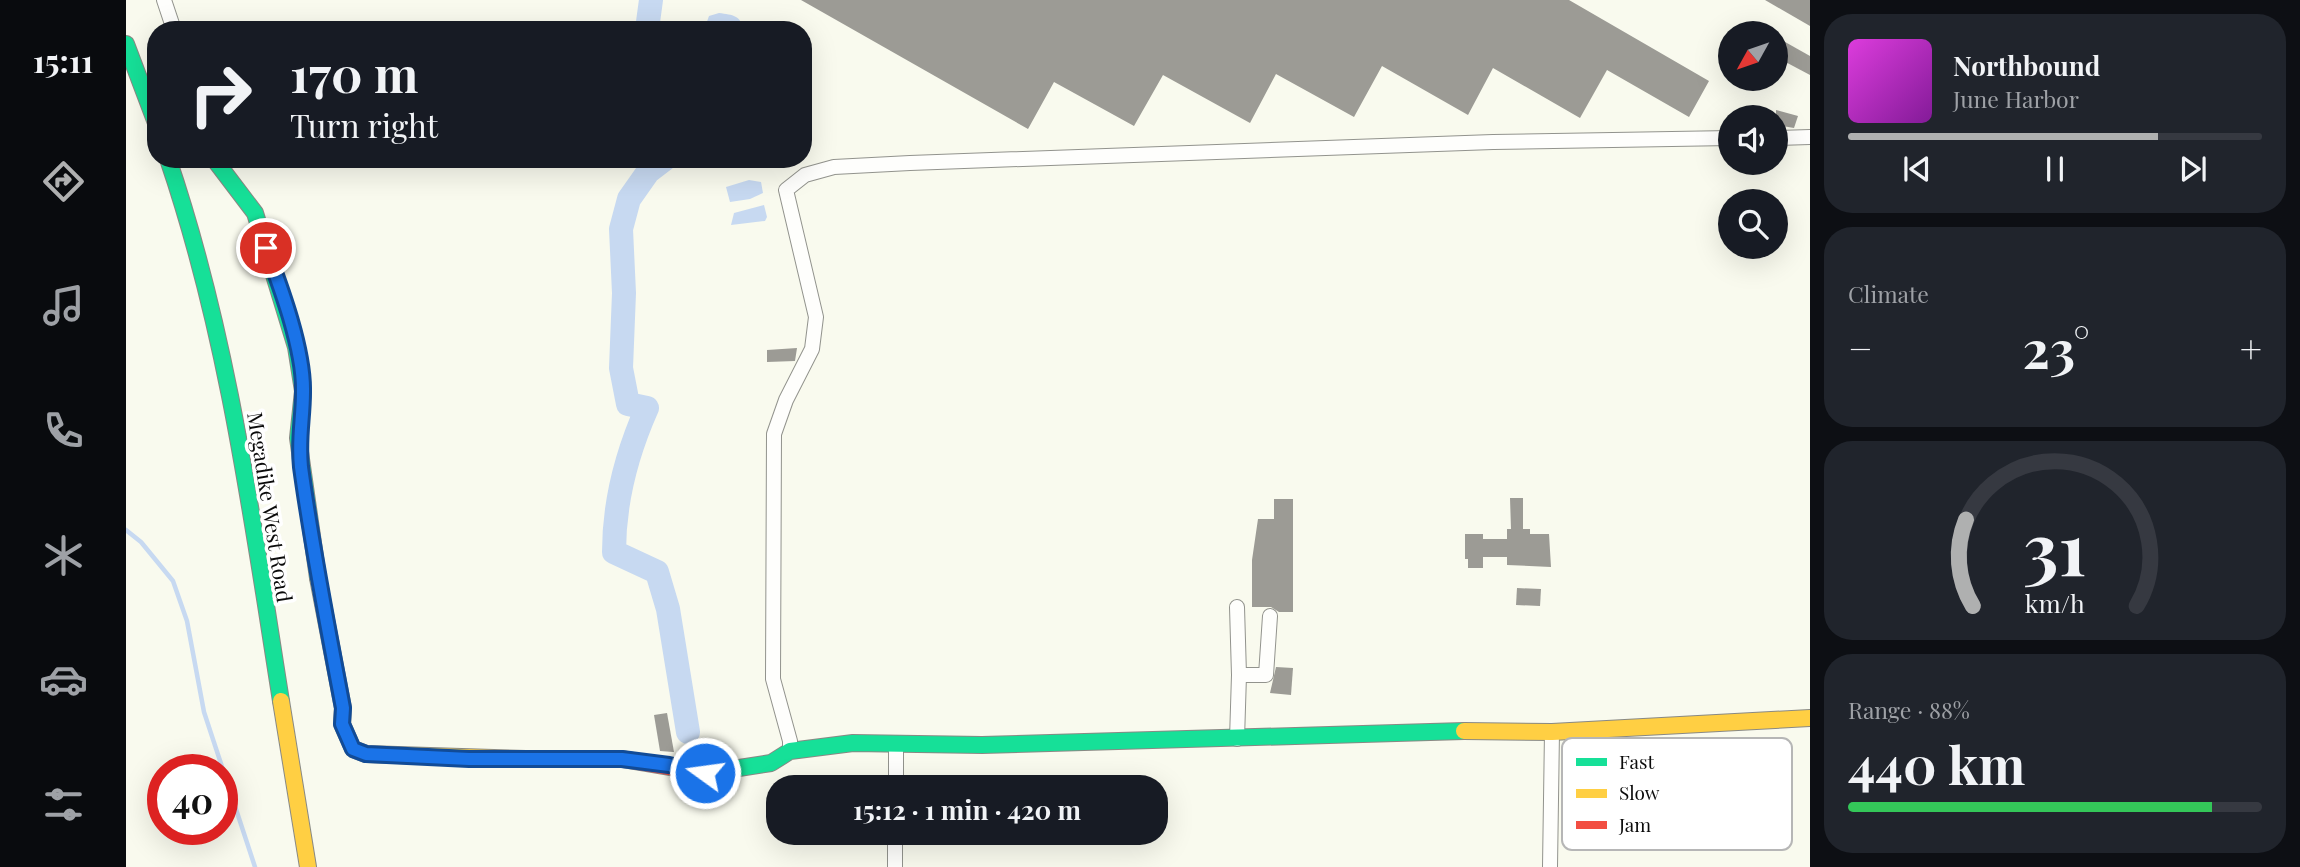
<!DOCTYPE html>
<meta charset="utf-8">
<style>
body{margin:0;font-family:"Playfair Display",serif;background:#20242c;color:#f1f3f6;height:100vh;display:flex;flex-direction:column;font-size:26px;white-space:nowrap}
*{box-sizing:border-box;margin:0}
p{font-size:23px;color:#9ea1a6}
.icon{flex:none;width:38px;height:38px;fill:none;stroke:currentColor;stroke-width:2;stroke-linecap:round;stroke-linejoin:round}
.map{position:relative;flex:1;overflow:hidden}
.drawer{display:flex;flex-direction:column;gap:14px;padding:14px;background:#0d0f14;width:490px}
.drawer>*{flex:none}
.banner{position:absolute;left:21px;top:21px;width:665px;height:147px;border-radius:28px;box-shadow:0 7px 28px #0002;background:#171b24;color:#f1f3f6;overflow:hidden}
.needle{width:46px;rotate:230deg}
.fabs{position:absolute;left:1592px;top:21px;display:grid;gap:14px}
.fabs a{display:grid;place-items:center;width:70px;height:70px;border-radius:50%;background:#171b24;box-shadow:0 7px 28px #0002;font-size:35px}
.speed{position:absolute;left:21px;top:754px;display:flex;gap:14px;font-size:35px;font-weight:700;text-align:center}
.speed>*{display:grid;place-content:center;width:91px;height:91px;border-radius:50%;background:#171b24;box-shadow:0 7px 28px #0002;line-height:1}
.speed .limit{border:10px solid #d22;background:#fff;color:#111}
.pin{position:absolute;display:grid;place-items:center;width:60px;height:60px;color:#fff;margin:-30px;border:4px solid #fff;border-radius:50%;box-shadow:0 2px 7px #0007}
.me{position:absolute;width:77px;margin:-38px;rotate:284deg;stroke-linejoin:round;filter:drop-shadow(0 0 5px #0008)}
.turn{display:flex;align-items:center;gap:24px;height:147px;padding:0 28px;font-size:32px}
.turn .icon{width:91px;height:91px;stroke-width:2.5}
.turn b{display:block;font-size:49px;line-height:60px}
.big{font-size:52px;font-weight:700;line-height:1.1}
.drawer .card{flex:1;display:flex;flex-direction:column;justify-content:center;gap:10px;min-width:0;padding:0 24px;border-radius:28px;background:#20242c}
.drawer .dial{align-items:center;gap:0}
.dial svg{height:182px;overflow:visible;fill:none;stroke:#363941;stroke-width:7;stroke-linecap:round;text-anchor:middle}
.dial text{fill:#f1f3f6;stroke:none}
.song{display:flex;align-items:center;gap:21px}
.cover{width:84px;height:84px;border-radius:10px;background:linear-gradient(135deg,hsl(300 70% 55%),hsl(290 70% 35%))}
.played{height:7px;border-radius:4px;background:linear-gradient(90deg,#afb0b0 75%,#363941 75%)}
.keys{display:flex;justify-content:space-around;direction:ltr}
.heat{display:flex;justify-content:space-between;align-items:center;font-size:38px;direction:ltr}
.charge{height:10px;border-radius:5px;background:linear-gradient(90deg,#34c759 88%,#363941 0)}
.trip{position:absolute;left:640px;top:775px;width:402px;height:70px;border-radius:28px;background:#171b24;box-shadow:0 7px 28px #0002;font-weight:700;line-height:70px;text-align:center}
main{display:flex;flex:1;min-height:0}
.menu{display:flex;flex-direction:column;width:126px;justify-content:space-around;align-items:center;background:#090b0e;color:#9ea1a6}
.menu .icon{width:49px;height:49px}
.menu .selected{color:#afb0b0}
.menu b{font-size:32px;color:#f1f3f6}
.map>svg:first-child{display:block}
.water{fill:#c7d9f1}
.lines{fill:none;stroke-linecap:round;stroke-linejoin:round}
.stream{stroke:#c7d9f1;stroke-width:4.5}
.river{stroke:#c7d9f1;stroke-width:24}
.building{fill:#9c9b95}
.street-casing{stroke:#92938d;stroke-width:16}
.fast-casing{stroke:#898984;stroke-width:18}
.slow-casing{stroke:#898984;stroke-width:18}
.jam-casing{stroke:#898984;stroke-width:18}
.street{stroke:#fefefc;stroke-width:14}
.fast{stroke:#16e098;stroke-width:16}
.slow{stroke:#ffcf43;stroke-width:16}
.jam{stroke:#f24e42;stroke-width:16}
.route-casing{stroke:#114b97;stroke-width:18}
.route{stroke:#1a73e8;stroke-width:12}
.labels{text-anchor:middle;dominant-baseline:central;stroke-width:7;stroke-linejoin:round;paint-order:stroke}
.street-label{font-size:21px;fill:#0b0b0b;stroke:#fff}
.key{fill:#fff;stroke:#b6b6b6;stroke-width:2}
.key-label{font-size:19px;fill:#0b0b0b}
</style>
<main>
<nav class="menu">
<b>15:11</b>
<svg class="icon selected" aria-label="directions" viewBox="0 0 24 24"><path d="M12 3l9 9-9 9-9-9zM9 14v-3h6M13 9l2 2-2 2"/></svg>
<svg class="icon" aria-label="music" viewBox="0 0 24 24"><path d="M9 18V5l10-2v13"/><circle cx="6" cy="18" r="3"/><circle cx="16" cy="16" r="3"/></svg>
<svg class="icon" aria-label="phone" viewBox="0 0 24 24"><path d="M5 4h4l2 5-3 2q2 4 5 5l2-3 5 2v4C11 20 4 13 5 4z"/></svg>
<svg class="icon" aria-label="climate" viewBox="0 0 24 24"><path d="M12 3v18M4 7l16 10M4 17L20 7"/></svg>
<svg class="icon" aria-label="car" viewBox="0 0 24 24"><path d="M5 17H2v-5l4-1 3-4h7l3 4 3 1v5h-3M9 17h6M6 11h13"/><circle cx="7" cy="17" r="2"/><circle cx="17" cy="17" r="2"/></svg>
<svg class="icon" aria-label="filters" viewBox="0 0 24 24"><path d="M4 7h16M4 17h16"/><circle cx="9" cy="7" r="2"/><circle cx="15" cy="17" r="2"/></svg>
</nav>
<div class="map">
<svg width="1684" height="867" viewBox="0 0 1684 867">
<rect width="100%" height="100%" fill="#f9faee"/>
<g class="water">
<path d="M 593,13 C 607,15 615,15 617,30 L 578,30 L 583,16 Z"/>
<polygon points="623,180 635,182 637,193 624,199 604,202 600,187"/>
<polygon points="638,205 641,217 639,221 605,225 608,213"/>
</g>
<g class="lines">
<polyline class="stream" points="0,530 15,542 47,581 61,621 78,712 129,867"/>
<g class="river">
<polyline points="524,30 522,22 525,0"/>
<path d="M 539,159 L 522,172 L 503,199 L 495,229 L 498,293 L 495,368 L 502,404 L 521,408 C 501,453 488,502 488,552 L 531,572 L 542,609 L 562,732"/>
</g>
</g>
<g class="building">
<polygon points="675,0 1443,0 1583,81 1563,117 1481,70 1454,118 1367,68 1342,115 1256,66 1228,117 1150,74 1124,123 1037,75 1008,126 928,82 902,129"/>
<polygon points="1639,0 1684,0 1684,26"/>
<polygon points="1650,37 1684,56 1684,75 1650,57"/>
<polygon points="1650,110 1672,116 1668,128 1650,125"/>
<polygon points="671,348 669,361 641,362 641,350"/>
<polygon points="1384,498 1397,498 1397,529 1404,529 1404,534 1423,534 1425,567 1381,565 1381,557 1357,557 1357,568 1342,568 1342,559 1339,559 1339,534 1357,534 1357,539 1381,539 1381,529 1385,529"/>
<polygon points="1148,499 1167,499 1167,612 1153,612 1145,607 1126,607 1126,560 1132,519 1148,519"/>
<polygon points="1391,588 1415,589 1414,606 1390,605"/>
<polygon points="1150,667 1167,668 1165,695 1144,693"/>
<polygon points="541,713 548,752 547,752 534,751 528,715"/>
</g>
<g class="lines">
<defs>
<g id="street">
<polyline points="38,0 48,30"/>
<polyline points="1650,138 1684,137"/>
<polyline points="1113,675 1140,675 1144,616"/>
<polyline points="1111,739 1113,675 1111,607"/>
<polyline points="664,751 664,741 647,679 648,434 660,400 686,349 690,317 660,190 679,175 708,167 784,163 1367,142 1605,138"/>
<polyline points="770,788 770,743"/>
<polyline points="769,867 769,833"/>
<polyline points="1424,867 1426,732"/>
</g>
<g id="fast">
<polyline points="0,44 30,123"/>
<path d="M 42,159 C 102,335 126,518 155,701"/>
<polyline points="88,159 129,213 170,347 177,391 172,438 192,578"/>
<polyline points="587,772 645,763 664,751 727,743 856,745 1338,731"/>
</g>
<g id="slow">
<polyline points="192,578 217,708 216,724 227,749 240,754 400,759"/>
<polyline points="155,701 182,867"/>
<polyline points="1338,731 1426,732 1684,718"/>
</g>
<polyline id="jam" points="400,759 496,759 579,773 587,772"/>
</defs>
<use href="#street" class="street-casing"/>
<use href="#fast" class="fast-casing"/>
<use href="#slow" class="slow-casing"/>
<use href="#jam" class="jam-casing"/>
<use href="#street" class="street"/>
<use href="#fast" class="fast"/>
<use href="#slow" class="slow"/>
<use href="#jam" class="jam"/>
</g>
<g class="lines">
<defs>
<path id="route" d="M 140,248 C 155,288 178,350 177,392 C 177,419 172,438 175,467 C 186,548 202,628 217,708 L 216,724 L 227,749 L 240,754 L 343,759 L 496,759 L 543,765 L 579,773"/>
</defs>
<use href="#route" class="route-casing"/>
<use href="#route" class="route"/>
</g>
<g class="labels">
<g class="street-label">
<text transform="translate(145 507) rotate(81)">Megadike West Road</text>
</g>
</g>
<rect x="1436" y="738" width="230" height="112" rx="10" class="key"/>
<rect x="1450" y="758" width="31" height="8" fill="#16e098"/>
<rect x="1450" y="789" width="31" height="9" fill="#ffcf43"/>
<rect x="1450" y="821" width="31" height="8" fill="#f24e42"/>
<g class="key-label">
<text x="1493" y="769">Fast</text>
<text x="1493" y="800">Slow</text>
<text x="1493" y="832">Jam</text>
</g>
</svg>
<div class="fabs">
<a><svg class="needle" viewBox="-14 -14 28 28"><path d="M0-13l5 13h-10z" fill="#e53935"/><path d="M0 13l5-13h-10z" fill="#9ea1a6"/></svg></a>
<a><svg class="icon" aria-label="sound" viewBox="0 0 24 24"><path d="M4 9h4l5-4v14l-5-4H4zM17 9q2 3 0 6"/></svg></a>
<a><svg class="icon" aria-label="search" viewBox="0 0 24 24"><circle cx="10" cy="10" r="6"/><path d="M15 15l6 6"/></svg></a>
</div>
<div class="speed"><div class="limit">40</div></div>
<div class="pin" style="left:140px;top:248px;background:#d93025"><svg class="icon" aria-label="arrive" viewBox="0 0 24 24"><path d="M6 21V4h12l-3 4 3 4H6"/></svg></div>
<svg class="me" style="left:579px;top:773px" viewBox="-20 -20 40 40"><circle r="17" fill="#1a73e8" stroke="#fff" stroke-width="3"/><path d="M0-11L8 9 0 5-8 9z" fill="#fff"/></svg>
<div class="trip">15:12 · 1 min · 420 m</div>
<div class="banner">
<div class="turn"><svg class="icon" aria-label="right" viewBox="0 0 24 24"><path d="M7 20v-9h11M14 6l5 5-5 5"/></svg><div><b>170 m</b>Turn right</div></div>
</div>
</div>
<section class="drawer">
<div class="card">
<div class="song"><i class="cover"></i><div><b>Northbound</b><p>June Harbor</p></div></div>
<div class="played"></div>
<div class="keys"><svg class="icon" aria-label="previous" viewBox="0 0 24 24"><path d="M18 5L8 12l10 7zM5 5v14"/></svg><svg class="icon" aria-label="pause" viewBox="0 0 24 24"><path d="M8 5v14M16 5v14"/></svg><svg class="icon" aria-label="next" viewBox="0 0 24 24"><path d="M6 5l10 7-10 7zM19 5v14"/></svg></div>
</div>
<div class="card"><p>Climate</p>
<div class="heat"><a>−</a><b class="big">23°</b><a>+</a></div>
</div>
<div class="card dial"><svg viewBox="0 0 100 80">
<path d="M14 69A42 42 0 1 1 86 69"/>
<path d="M14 69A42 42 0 0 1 11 31" stroke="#afb0b0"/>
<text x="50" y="56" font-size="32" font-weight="700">31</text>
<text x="50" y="72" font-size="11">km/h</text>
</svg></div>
<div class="card"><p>Range · 88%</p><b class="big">440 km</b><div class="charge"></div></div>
</section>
</main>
